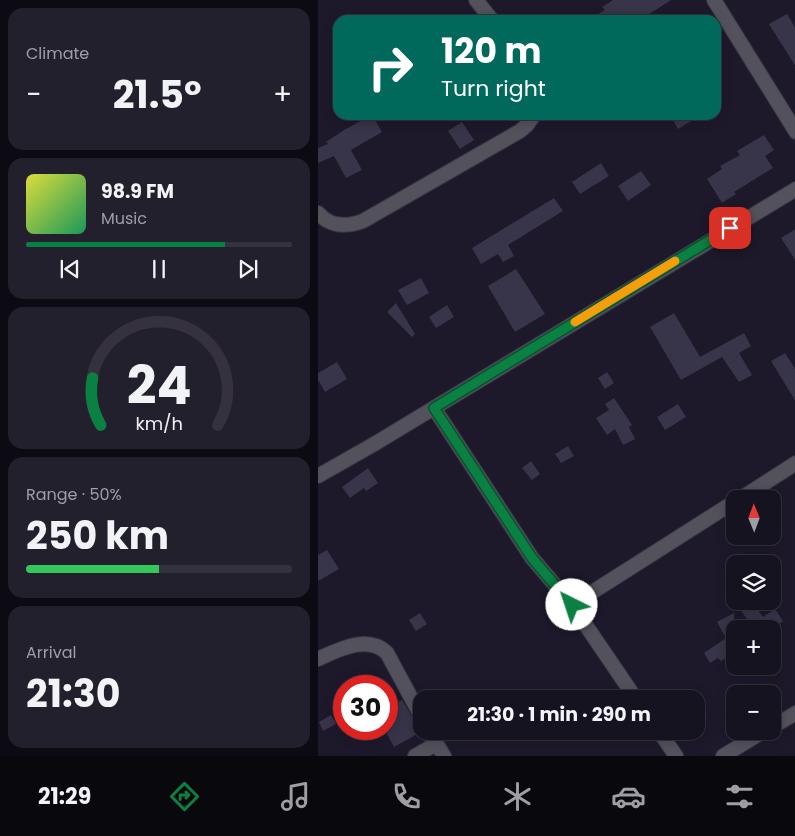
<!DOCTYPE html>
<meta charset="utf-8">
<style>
body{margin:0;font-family:Poppins,sans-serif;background:#23202d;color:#f1f3f6;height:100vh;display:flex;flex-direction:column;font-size:19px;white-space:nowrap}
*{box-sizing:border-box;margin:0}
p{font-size:16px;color:#9e9ea5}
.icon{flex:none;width:28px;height:28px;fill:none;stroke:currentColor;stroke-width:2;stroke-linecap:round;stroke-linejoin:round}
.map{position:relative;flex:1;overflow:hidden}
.sheet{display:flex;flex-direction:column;gap:8px;padding:8px;background:#0c0a12;width:318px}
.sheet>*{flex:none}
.hud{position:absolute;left:15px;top:15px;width:388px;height:105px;border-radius:15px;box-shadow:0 2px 12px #0003,0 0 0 1px #35323e;background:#00695c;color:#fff;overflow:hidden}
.needle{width:32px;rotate:359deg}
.fabs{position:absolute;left:408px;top:490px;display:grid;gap:10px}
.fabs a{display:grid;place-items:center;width:55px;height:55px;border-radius:10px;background:#161320;box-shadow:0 2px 12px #0003,0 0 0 1px #35323e;font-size:25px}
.speed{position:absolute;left:15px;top:675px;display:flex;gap:10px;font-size:25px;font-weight:700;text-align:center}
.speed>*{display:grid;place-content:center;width:65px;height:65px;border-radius:50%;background:#161320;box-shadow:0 2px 12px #0003,0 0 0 1px #35323e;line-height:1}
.speed .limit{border:8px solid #d22;background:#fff;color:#111}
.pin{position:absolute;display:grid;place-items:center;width:42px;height:42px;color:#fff;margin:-21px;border-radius:10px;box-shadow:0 2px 8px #0006}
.me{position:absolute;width:55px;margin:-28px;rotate:319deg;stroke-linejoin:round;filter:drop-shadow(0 0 4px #0008)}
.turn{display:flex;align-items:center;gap:18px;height:105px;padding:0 25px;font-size:22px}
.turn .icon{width:65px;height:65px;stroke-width:2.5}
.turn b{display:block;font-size:35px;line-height:42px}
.big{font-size:38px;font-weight:700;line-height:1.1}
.sheet .card{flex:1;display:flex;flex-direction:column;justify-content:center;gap:8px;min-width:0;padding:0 18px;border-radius:15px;background:#23202d}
.sheet .dial{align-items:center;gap:0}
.dial svg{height:130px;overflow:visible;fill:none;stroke:#35323e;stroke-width:7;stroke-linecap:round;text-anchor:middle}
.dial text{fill:#f1f3f6;stroke:none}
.song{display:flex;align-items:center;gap:15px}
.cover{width:60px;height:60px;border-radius:8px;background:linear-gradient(135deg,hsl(60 70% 55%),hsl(150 70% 35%))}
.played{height:5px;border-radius:2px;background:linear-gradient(90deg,#0b8043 75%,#35323e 75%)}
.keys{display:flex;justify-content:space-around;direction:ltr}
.heat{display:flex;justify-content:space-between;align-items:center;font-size:28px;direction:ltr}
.charge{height:8px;border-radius:4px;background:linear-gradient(90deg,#34c759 50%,#35323e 0)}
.trip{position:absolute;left:95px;top:690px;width:292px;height:50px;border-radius:15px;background:#161320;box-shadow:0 2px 12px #0003,0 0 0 1px #35323e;font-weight:700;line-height:50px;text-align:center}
.tab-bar{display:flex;height:80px;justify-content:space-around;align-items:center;background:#09080d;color:#9e9ea5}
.tab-bar .icon{width:35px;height:35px}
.tab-bar .current{color:#0b8043}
.tab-bar b{font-size:22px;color:#f1f3f6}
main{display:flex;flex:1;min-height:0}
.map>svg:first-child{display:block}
.building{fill:#383449}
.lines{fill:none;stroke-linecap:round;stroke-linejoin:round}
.street-casing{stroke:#383446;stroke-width:16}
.street{stroke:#53525c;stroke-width:14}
.route-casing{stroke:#07532c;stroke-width:12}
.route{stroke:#0b8043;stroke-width:9}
.slow{stroke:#f59e0b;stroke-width:9}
</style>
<main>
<section class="sheet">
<div class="card"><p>Climate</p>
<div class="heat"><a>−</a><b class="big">21.5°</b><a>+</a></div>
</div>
<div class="card">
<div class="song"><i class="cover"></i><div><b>98.9 FM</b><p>Music</p></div></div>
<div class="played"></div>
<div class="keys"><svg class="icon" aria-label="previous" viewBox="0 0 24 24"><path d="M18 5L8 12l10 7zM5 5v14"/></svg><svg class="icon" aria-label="pause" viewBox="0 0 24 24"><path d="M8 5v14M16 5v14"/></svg><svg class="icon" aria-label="next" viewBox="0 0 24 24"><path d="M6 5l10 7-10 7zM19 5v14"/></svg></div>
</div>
<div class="card dial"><svg viewBox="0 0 100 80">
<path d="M14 69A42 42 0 1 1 86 69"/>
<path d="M14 69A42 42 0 0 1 9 40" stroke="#0b8043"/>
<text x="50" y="56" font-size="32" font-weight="700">24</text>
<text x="50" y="72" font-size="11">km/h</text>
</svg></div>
<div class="card"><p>Range · 50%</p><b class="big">250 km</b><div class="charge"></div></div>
<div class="card"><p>Arrival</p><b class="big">21:30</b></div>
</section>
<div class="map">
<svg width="478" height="756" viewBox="0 0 478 756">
<rect width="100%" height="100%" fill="#1d192b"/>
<g class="building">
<polygon points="295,0 353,0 322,20 270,20 287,10 284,7"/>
<polygon points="469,14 478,29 478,67 451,24"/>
<polygon points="54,115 64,132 33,150 44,170 28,178 16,156 0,163 0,148 10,144 8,142 26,130"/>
<polygon points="352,115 383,115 360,129"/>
<polygon points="144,122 156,140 142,149 130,131"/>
<polygon points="446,135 456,150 447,156 455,168 416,192 418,194 404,203 389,179 404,169 402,166 422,155 419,151"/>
<polygon points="283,163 291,176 262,194 254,182"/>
<polygon points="323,171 333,185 310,201 300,186"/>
<polygon points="236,198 245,211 190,245 196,256 185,262 180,254 163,264 154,248"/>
<polygon points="478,229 478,261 463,238"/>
<polygon points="198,269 227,314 197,332 170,286"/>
<polygon points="103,278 111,293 89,305 80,290"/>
<polygon points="78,303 97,334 94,337 69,312"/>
<polygon points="129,305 136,317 118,328 111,317"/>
<polygon points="356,313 382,357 426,333 433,346 421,353 434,375 421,382 404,357 363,380 332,327"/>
<polygon points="467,353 478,370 478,402 453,361"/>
<polygon points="19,362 29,379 7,392 0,380 0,373"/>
<polygon points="289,372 296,383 287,389 280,378"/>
<polygon points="296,398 314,425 311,427 317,439 305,445 297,429 289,435 278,418 291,410 287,404"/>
<polygon points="360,404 368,417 347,430 339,417"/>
<polygon points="250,446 256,456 243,463 237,454"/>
<polygon points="213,461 222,474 214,480 204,468"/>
<polygon points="50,468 60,483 48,491 46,488 32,498 24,487"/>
<polygon points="9,550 21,569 0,581 0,555"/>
<polygon points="433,601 445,617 457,609 465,621 460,625 462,629 428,629 433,625 422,609"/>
<polygon points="102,613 109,624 98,631 91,620"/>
<polygon points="416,613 416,652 414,649 409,652 412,655 403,661 400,658 392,663 386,653 408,638 399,622"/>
<polygon points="84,700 103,732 76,747 69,734 69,709"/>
<polygon points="13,715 18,724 5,731 1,722"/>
</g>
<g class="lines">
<defs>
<g id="street">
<polyline points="158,0 174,20"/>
<polyline points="396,0 478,132"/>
<path d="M 0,213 C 12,227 29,227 45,221 L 202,131 L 209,125 L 216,115"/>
<polyline points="116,408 214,558 254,605"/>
<polyline points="0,476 58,443 478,189"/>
<polyline points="422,499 478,463"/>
<path d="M 0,659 C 20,650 50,634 69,653 L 104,718"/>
<polyline points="318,699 254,605 416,502"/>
<polyline points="454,727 478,713"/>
<polyline points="111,731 126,756"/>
<polyline points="341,731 358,756"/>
<polyline points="97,756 118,744"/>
<polyline points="405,756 446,731"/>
</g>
</defs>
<use href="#street" class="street-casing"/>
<use href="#street" class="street"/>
</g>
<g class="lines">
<defs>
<polyline id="route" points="254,605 214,558 116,408 412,228"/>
</defs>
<use href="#route" class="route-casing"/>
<use href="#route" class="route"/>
<polyline class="slow" points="257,322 357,261"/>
</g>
</svg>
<div class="fabs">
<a><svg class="needle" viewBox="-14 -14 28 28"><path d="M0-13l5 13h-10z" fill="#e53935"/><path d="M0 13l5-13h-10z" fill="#9e9ea5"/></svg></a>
<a><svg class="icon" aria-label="layers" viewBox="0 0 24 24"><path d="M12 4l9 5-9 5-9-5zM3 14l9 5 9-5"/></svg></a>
<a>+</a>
<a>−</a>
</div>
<div class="speed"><div class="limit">30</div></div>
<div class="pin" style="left:412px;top:228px;background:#d93025"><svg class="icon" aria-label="arrive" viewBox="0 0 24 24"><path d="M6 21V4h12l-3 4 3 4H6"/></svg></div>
<svg class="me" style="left:254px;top:605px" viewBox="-20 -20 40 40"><circle r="19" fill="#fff"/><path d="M0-13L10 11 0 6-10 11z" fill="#0b8043"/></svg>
<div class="trip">21:30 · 1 min · 290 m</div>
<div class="hud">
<div class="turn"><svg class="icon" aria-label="right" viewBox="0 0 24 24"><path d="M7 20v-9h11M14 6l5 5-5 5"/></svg><div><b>120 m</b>Turn right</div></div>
</div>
</div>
</main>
<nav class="tab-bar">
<b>21:29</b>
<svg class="icon current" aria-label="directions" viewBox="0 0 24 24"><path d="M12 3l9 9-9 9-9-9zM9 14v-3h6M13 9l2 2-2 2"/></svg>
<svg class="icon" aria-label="music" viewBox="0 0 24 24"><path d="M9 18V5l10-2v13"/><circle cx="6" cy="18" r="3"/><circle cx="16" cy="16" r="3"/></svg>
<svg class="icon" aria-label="phone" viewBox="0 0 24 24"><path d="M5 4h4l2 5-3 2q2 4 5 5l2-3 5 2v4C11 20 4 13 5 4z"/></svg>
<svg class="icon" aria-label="climate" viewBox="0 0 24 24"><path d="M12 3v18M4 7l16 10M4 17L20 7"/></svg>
<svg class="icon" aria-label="car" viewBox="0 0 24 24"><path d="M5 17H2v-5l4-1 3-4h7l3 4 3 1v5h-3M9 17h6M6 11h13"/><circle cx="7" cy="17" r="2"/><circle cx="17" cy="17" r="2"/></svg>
<svg class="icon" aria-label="filters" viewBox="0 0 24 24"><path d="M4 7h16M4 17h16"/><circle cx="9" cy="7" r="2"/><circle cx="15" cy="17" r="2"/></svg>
</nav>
